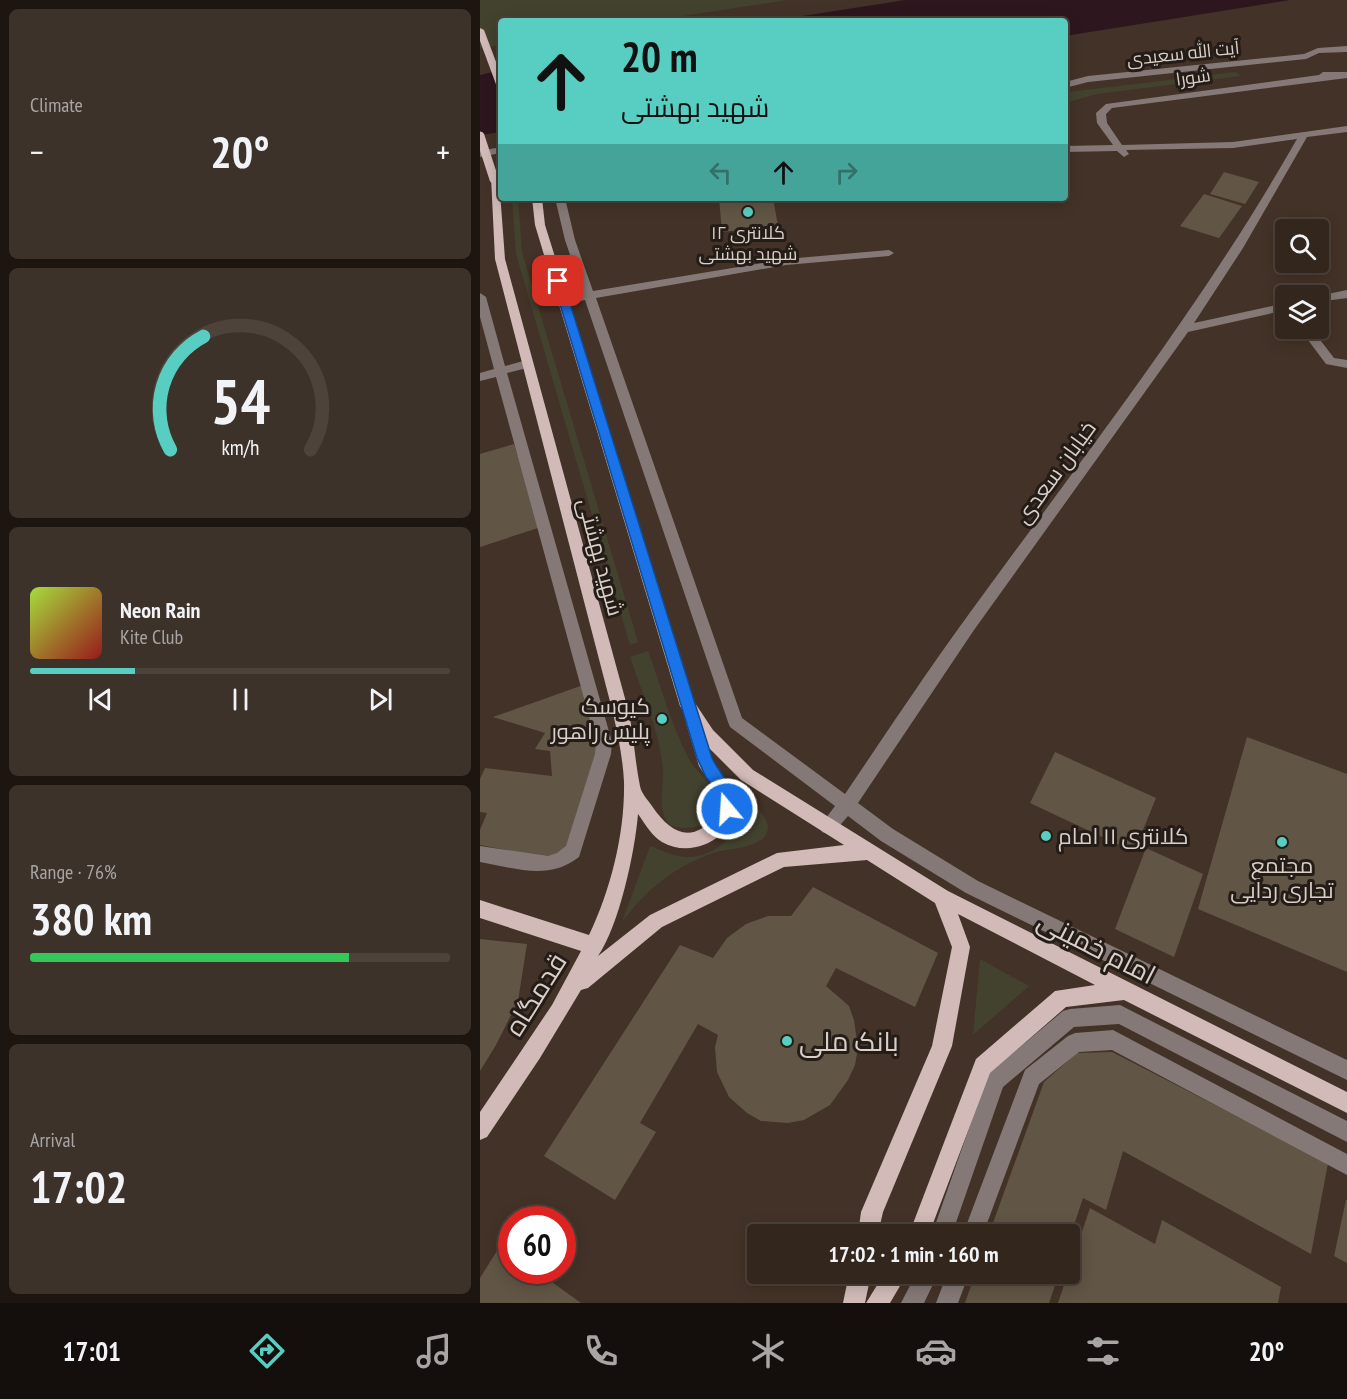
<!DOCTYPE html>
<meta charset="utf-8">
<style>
body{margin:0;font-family:"PT Sans Narrow",Cairo,sans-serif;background:#3d322a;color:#f1f3f6;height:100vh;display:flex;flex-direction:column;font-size:22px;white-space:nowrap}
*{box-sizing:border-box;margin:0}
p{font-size:20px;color:#a8a5a4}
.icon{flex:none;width:33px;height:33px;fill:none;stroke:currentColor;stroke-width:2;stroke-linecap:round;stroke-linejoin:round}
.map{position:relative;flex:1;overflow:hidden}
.side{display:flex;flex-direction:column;gap:9px;padding:9px;background:#1c1510;width:480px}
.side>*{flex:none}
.banner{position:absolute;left:18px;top:18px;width:570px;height:183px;border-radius:6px;box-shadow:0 3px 15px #0003,0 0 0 2px #4d433b;background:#57cec1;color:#111;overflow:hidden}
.fabs{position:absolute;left:795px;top:219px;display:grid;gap:12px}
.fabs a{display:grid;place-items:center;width:54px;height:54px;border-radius:6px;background:#32261d;box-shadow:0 3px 15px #0003,0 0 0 2px #4d433b;font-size:30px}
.speed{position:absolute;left:18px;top:1206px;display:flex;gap:12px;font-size:30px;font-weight:700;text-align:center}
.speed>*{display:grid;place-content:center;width:78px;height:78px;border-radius:50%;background:#32261d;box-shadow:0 3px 15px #0003,0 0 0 2px #4d433b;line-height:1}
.speed .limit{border:9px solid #d22;background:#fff;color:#111}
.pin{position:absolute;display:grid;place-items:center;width:51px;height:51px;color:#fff;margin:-26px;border-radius:12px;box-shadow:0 3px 9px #0006}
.me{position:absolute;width:66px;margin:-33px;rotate:342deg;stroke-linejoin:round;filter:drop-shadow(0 0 4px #0008)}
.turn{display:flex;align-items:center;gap:21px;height:126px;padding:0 24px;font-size:27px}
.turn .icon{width:78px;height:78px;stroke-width:2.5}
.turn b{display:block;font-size:42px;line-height:51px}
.lanes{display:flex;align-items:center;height:57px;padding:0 24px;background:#0003;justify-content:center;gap:30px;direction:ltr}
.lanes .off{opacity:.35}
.big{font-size:45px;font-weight:700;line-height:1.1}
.side .widget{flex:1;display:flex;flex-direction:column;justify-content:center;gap:9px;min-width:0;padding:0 21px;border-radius:9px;background:#3d322a}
.side .dial{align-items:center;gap:0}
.dial svg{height:156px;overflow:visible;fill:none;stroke:#4d433b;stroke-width:7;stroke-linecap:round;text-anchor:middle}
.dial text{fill:#f1f3f6;stroke:none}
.song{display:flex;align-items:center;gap:18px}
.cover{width:72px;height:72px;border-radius:9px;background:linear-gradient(135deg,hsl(80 70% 55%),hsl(0 70% 35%))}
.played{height:6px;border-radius:3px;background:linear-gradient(90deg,#57cec1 25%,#4d433b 25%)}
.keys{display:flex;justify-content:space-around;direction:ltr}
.heat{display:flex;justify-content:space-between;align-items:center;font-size:33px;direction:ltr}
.charge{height:9px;border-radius:4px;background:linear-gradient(90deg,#34c759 76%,#4d433b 0)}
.trip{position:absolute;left:267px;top:1224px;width:333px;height:60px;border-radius:6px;background:#32261d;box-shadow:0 3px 15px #0003,0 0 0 2px #4d433b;font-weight:700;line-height:60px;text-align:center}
.dock{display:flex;height:96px;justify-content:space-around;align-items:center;background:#140f0c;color:#a8a5a4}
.dock .icon{width:42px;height:42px}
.dock .current{color:#57cec1}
.dock b{font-size:27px;color:#f1f3f6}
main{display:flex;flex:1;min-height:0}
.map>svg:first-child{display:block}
.green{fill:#43422e}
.water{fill:#2e161e}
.building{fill:#615645}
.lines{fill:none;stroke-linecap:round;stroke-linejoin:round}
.minor{fill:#847977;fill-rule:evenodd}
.major{fill:#d1bab7;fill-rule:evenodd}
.major-bridge{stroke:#d1bab7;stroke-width:9}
.route{fill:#1a73e8;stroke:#114b97;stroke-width:1.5}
.poi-dot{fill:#57cec1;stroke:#241c17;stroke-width:2}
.labels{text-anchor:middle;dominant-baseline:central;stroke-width:6;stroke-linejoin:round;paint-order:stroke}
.far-street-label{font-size:18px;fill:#dacfc8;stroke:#241c17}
.far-poi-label{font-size:18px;fill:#dacfc8;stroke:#241c17}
.street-label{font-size:22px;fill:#dacfc8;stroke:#241c17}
.poi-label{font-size:22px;fill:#dacfc8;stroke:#241c17;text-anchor:end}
.near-street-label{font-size:27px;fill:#dacfc8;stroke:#241c17}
.near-poi-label{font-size:27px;fill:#dacfc8;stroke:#241c17;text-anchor:start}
</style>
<main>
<section class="side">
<div class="widget"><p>Climate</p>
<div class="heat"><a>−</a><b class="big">20°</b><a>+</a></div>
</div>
<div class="widget dial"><svg viewBox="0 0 100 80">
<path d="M14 69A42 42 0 1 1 86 69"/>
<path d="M14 69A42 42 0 0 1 31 11" stroke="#57cec1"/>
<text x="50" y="56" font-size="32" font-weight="700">54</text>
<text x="50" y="72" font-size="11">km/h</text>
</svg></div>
<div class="widget">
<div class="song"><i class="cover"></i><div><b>Neon Rain</b><p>Kite Club</p></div></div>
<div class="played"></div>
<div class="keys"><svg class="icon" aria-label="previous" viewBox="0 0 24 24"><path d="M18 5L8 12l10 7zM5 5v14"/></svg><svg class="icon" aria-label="pause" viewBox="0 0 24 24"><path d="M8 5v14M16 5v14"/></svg><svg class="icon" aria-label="next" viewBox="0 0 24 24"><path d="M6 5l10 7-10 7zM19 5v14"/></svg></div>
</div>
<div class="widget"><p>Range · 76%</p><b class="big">380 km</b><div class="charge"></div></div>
<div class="widget"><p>Arrival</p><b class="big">17:02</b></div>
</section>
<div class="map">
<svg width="867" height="1303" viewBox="0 0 867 1303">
<rect width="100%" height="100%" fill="#433227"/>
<g class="green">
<polygon points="0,0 307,0 172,21 21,21 21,45 0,48"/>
<polygon points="755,72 761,76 617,94 585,103 585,93 588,92"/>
<polygon points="32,198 38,198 42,252 158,642 150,645 36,254"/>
<path d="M 168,651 C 181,686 191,725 209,759 C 216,773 237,787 237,799 C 237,825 209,833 190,825 C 176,810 184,789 183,770 C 180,732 162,693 150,657 Z"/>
<path d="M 260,786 C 266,794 288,817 288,827 C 288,849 247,848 233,853 C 194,867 167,889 142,922 L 170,846 C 184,851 196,858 211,857 C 247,854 271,818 260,786 Z"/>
<polygon points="500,959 549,986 493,1035"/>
</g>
<g class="water">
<polygon points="425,0 810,0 585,36 585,21 291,21"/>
<polygon points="21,70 21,132 0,135 0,75"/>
</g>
<g class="building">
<polygon points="744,172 779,182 765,204 730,194"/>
<polygon points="724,194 762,206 739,238 700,226"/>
<polygon points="239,198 293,198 298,226 242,232"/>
<polygon points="34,444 61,527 0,547 0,454"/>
<polygon points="106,684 121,742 91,844 75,857 63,857 0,845 0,830 7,813 0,812 0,779 5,768 72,776 70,751 55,749 65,733 13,717"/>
<circle cx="182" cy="719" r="7"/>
<polygon points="767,737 867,774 867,972 718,909"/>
<polygon points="575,752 676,798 654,852 550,803"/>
<polygon points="666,848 723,874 694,957 635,929"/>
<polygon points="333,887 458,953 435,1007 356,968 346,986 369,1006 374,1020 378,1048 375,1065 368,1080 350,1105 324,1120 308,1123 281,1121 267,1113 249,1097 237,1072 235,1047 238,1035 218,1024 160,1123 176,1132 135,1200 64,1156 200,945 233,958 247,938 266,924 288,916 311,916"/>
<polygon points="0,939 47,944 38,1001 16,1045 0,1071"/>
<polygon points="632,1052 848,1163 831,1254 643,1151 626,1210 603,1198 591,1234 509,1234 564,1082 597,1053"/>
<polygon points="866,1200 867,1200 867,1263 854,1256"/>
<polygon points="610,1208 675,1244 682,1220 801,1287 798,1303 578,1303"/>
<polygon points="20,1246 32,1254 32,1270 55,1270 101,1303 0,1303 0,1278"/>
<polygon points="495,1274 579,1274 569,1303 485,1303"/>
</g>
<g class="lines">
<g class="minor">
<polygon points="867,46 867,52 839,53 826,59 608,82 585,88 585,82 608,76 824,54 838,48"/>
<path d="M 843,72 L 867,72 L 867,78 L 632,108 L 626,114 L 627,123 L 642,145 L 753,142 L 867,126 L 867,132 L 827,137 L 763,248 L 714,323 L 806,303 L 806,310 L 708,332 L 494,630 L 378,803 L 413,829 L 498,881 L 867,1060 L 867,1080 L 486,893 L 401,841 L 368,816 L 354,832 L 348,834 L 342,832 L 340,826 L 355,806 L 250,727 L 248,722 L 105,300 L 84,304 L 78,300 L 80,297 L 103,293 L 85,240 L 75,198 L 85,198 L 95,240 L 113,291 L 306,259 L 409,250 L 414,253 L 409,256 L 306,265 L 116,298 L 262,718 L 365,794 C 411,726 456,658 505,592 C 614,443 726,299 817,139 L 753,148 L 646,150 L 649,154 L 644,157 L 637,151 L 585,152 L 585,146 L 633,145 L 617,123 L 616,113 L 626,104 L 839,75 Z"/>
<polygon points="21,147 21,153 0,157 0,151"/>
<polygon points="867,290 867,298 838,302 838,296"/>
<path d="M 0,293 L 6,297 L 25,366 L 47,360 L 53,364 L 51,367 L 27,373 L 132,742 L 131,754 L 99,857 C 69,881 35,868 0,862 L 0,846 L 68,856 L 77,853 L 86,846 L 115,754 L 116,742 L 16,377 L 0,381 L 0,373 L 14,369 L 0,317 Z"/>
<polygon points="819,328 831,328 854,358 867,360 867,368 846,364"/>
<polygon points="640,1005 867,1121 867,1142 639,1024 594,1027 523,1087 472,1234 452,1234 508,1074 583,1011 590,1009"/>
<polygon points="633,1030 867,1154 867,1175 632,1050 599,1052 559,1084 503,1234 483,1234 545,1070 588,1036 595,1033"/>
<polygon points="436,1274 458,1274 444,1303 421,1303"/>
<polygon points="467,1274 489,1274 478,1303 456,1303"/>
</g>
<g class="major">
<polygon points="0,28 4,30 21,75 21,90 17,87 0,41"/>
<path d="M 11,177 L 19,179 L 25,259 L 149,713 C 154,737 155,762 160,786 C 161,793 168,800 172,806 C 190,833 213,846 236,814 L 238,795 L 219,766 L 206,723 L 208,719 L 200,706 L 55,225 L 52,198 L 62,198 L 65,225 L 215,703 L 233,730 L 273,770 L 468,891 L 867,1092 L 867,1113 L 644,1000 L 586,1007 L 510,1073 L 449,1234 L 429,1234 L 496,1059 L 575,991 L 615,985 L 478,914 L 490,947 L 472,1046 L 403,1212 L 398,1234 L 378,1234 L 381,1212 L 452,1046 L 472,947 L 455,903 L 387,860 L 304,867 L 182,927 L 108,988 L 101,990 L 60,1058 L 7,1137 L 0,1140 L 0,1112 L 72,1005 L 101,951 L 0,918 L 0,900 L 109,935 C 131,889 145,833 144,782 C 143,759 138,736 133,713 L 15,259 ZM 229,748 L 261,780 L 364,845 L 297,853 L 170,915 L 118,956 C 139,926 155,852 158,814 C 165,824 172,836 182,842 C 213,860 257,837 255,801 C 255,785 242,778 235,765 C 232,760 231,754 229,748 Z"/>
<polygon points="369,1274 391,1274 385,1303 363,1303"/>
<polygon points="404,1274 427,1274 410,1303 386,1303"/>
</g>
<polyline class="major-bridge" points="0,136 14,179"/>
</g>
<path class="route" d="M 78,278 L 83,281 L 232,758 C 240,776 262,792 252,814 L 247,816 L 242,814 L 237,791 L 226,777 L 217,758 L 73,281 Z"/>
<g class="poi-dot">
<circle cx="268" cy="212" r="6"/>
<circle cx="182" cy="719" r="6"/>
<circle cx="566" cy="836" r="6"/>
<circle cx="802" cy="842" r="6"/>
<circle cx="307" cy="1041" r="6"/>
</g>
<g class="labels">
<g class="far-street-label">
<text transform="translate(703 53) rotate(-6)">آیت الله سعیدی</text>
<text transform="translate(713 77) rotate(-8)">شورا</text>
</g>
<g class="far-poi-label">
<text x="268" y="232">کلانتری ۱۲<tspan x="268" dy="21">شهید بهشتی</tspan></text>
</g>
<g class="street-label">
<text transform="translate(575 472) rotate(-54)">خیابان سعدی</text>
<text transform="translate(121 557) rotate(75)">شهید بهشتی</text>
</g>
<g class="poi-label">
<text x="170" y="706">کیوسک<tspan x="170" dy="25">پلیس راهور</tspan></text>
<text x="578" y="836" text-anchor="start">کلانتری ۱۱ امام</text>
<text x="802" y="865" text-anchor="middle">مجتمع<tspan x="802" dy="25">تجاری ردایی</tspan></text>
</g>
<g class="near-street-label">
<text transform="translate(617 947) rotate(27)">امام خمینی</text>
<text transform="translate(55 994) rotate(-58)">قدمگاه</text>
</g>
<g class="near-poi-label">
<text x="319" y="1041">بانک ملی</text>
</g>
</g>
</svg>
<div class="fabs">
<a><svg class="icon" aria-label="search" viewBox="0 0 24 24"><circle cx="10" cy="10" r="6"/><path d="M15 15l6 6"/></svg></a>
<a><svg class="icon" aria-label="layers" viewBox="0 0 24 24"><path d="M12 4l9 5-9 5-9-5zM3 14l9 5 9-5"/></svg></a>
</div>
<div class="speed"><div class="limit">60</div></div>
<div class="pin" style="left:78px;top:281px;background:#d93025"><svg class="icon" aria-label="arrive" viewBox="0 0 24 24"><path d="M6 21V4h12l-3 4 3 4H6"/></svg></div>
<svg class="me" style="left:247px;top:809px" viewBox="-20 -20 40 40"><circle r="17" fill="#1a73e8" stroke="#fff" stroke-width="3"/><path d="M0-11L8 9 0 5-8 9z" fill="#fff"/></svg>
<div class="trip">17:02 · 1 min · 160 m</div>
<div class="banner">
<div class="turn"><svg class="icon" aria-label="ahead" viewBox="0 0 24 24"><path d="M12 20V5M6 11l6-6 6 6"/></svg><div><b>20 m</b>شهید بهشتی</div></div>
<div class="lanes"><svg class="icon off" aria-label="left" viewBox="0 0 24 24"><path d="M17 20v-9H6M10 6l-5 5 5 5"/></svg><svg class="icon" aria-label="ahead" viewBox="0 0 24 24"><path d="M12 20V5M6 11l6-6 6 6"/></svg><svg class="icon off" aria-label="right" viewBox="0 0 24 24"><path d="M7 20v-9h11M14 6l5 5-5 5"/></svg></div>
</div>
</div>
</main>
<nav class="dock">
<b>17:01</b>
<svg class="icon current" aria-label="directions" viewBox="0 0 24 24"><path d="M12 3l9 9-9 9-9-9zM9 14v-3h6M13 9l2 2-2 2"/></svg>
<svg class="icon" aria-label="music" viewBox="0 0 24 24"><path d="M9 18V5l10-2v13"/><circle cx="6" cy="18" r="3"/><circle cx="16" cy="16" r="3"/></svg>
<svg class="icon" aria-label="phone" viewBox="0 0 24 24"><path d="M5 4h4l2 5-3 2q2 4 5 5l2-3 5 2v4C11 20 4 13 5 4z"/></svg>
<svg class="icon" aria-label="climate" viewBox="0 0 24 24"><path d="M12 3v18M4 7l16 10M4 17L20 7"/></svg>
<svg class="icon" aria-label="car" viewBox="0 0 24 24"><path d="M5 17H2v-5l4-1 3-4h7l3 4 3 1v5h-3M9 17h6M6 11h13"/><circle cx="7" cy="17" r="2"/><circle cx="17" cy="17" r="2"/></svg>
<svg class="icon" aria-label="filters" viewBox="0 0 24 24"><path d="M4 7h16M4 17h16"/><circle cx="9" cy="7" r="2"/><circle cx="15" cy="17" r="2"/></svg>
<b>20°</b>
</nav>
